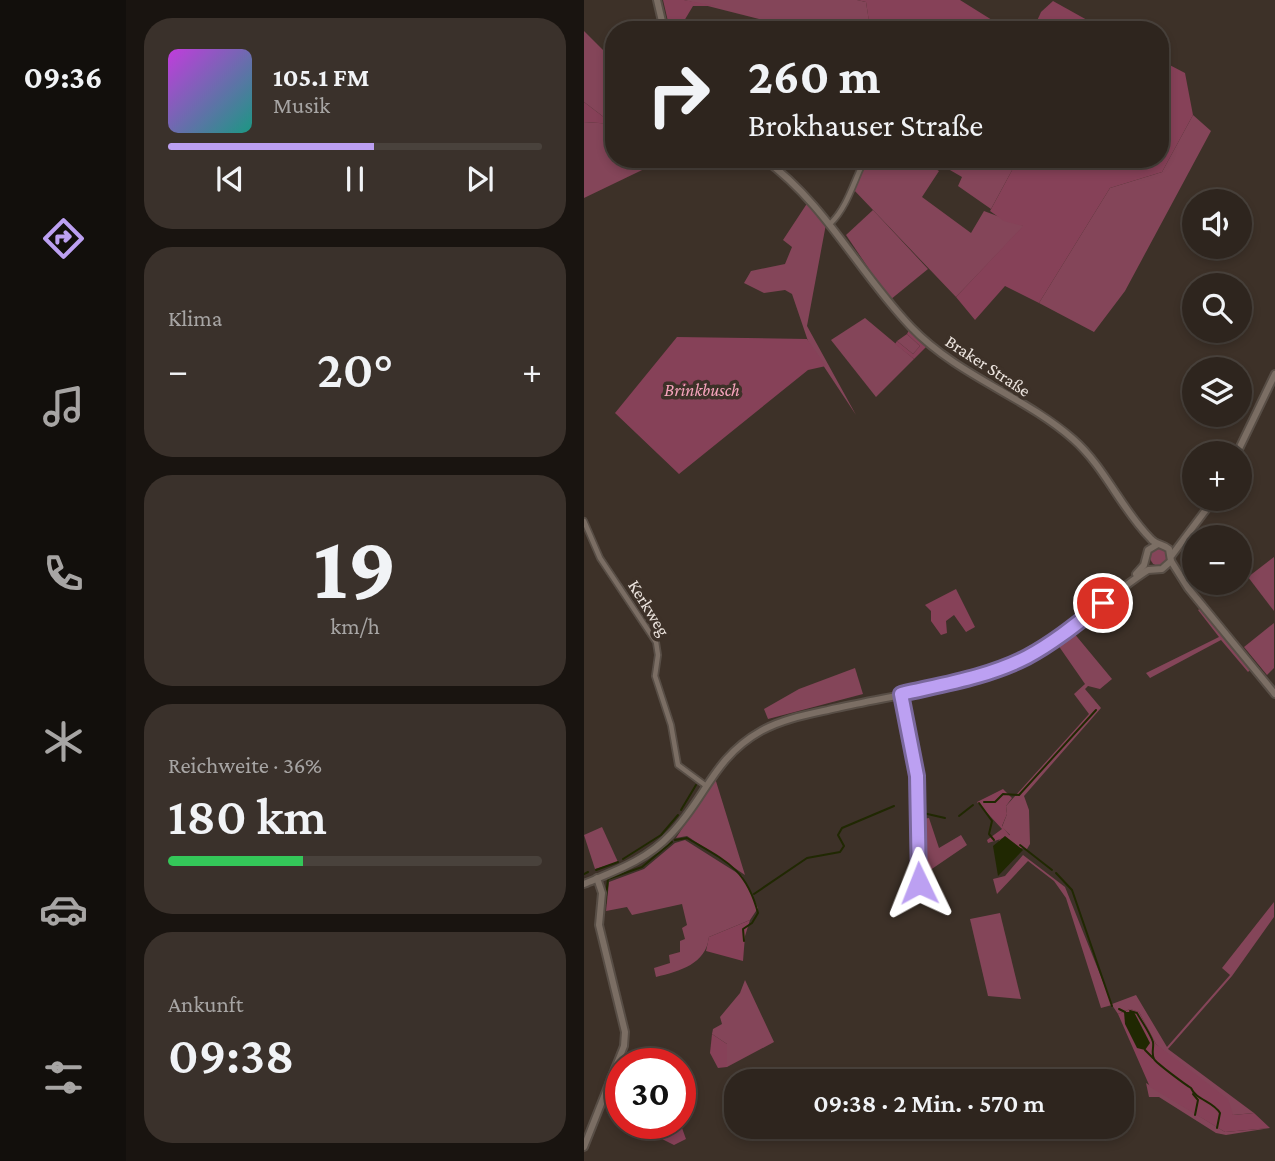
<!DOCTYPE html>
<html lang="de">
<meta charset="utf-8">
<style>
body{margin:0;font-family:"Crimson Pro",serif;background:#3a312b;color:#f1f3f6;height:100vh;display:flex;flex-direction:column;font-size:26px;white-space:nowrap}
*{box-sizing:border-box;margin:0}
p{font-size:23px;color:#a7a5a4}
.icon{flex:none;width:38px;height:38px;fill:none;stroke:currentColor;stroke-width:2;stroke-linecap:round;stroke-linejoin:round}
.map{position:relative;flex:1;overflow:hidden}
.side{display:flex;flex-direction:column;gap:18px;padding:18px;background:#191410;width:458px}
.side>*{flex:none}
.guide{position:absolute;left:21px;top:21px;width:564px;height:147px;border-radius:28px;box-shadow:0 4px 10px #0003,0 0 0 2px #49423c;background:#2e251e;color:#f1f3f6;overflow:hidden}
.fabs{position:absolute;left:598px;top:189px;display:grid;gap:14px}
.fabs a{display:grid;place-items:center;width:70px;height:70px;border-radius:50%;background:#2e251e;box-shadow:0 4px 10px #0003,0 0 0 2px #49423c;font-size:35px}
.speed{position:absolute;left:21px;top:1048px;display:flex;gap:14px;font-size:35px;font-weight:700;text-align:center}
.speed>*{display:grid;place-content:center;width:91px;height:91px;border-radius:50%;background:#2e251e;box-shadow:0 4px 10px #0003,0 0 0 2px #49423c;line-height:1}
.speed .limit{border:10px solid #d22;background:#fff;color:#111}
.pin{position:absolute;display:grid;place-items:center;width:60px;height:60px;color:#fff;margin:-30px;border:4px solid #fff;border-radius:50%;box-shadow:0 2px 7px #0007}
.me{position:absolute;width:77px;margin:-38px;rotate:358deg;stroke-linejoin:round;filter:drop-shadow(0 0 5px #0008)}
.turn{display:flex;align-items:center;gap:24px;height:147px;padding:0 28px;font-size:32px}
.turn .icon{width:91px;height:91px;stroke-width:2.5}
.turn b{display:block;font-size:49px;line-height:60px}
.big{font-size:52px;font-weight:600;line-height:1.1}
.side .widget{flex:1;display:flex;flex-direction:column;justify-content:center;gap:10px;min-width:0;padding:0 24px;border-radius:28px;background:#3a312b}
.side .dial{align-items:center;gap:0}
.dial b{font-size:91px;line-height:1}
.song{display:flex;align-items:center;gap:21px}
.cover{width:84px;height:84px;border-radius:10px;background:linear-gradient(135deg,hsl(290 70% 55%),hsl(170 70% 35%))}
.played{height:7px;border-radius:4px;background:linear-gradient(90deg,#bca0f2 55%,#49423c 55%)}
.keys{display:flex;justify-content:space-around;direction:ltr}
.heat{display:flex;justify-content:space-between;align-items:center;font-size:38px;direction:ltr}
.charge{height:10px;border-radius:5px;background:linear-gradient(90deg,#34c759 36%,#49423c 0)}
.trip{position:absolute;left:140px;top:1069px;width:410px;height:70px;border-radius:28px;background:#2e251e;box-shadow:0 4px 10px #0003,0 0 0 2px #49423c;font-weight:600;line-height:70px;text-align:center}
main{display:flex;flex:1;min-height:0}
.tab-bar{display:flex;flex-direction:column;width:126px;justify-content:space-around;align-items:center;background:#120f0c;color:#a7a5a4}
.tab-bar .icon{width:49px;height:49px}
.tab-bar .active{color:#bca0f2}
.tab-bar b{font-size:32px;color:#f1f3f6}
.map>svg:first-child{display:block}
.green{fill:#844559}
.forest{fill:#864158}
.water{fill:#202802}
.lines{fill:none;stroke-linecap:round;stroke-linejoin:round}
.stream{stroke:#202802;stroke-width:2}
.minor-casing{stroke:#584e46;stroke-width:8}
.tertiary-casing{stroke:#584e46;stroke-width:10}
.minor{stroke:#7b6e64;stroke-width:4.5}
.tertiary{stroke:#7b6e64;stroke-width:6}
.route-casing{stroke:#7a689d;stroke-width:18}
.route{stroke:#bca0f2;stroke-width:12}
.labels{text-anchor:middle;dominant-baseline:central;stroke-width:7;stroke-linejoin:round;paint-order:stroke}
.street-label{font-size:18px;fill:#ece4de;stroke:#3d3128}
.park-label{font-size:18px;font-style:italic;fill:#f7a4bd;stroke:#3d3128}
</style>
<main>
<nav class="tab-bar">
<b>09:36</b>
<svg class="icon active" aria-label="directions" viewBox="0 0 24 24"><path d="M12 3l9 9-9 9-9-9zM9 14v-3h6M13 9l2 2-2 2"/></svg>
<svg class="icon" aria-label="music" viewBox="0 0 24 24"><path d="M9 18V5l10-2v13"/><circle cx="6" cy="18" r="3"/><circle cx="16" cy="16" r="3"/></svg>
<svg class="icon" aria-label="phone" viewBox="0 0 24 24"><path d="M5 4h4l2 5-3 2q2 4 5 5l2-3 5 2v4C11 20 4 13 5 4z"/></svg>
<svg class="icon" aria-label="climate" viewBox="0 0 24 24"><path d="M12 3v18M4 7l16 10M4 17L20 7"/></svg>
<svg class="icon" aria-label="car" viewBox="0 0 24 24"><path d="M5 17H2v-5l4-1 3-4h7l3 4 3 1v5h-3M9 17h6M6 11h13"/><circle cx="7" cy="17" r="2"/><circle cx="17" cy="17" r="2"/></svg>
<svg class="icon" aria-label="filters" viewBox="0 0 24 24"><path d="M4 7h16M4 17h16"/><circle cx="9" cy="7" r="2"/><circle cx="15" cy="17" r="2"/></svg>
</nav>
<section class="side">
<div class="widget">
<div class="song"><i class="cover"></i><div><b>105.1 FM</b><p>Musik</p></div></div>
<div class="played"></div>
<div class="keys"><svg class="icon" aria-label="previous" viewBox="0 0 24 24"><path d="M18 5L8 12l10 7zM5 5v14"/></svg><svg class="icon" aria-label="pause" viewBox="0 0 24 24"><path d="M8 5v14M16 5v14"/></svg><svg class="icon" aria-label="next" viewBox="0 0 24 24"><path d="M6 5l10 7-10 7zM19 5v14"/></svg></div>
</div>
<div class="widget"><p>Klima</p>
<div class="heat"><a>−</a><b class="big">20°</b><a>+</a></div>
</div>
<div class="widget dial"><b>19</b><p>km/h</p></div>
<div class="widget"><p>Reichweite · 36%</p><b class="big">180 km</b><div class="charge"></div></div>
<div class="widget"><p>Ankunft</p><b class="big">09:38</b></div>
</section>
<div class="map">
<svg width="691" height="1161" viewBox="0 0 691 1161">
<rect width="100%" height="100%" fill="#3d3128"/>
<g class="green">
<polygon points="100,0 273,0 282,2 286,27 290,30 218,30"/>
<polygon points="0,31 30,61 30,110 21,118 0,102"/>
<polygon points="609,115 627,131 541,291 510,332 455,303 526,188 578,172"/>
<polygon points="0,122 30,124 30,159 81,159 0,198"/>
<polygon points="285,159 335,159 355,171 338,197 387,233 400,211 440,226 372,297 269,189"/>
<polygon points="347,159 429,159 433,161 407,209 374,186 378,177"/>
<polygon points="224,202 242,224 223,326 272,415 225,344 208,294 201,290 180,293 160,283 167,271 201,264 208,247 199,240"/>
<polygon points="289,210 344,269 306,300 262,235"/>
<polygon points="281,318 330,359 292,397 247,340"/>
<polygon points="323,334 336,346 329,354 313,341"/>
<circle cx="575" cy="557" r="9"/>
<polygon points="690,557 690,611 664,577"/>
<polygon points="617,608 666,670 664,672 637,640 566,678 562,673 635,637 614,610"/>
<polygon points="690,623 690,668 683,675 660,647"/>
<polygon points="489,632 528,679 516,689 504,686 501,689 517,708 440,796 445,810 446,844 443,849 418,845 415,840 426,835 418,827 423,814 422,806 505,714 490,694 501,684 474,645"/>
<polygon points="271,668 279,694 184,719 180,709 215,689"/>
<polygon points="131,778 161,875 103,836 92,838"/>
<polygon points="345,818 355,848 377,835 383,845 339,875 336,871 337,819"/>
<polygon points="18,827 34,862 11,869 0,835"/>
<path d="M 101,840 L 158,876 L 174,908 L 166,920 L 125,937 C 122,964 96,971 72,977 L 70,968 L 86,963 L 85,955 L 96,952 L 96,941 L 101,939 L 98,928 L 103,925 L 98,904 L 48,915 L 43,907 L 22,911 L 25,882 L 60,869 L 91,843 Z"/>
<polygon points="439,855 481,887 528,1004 552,995 583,1047 646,975 638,968 690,902 690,917 648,976 584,1049 670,1113 649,1115 572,1044 555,1012 546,1009 534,1014 528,1005 517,1008 482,898 470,881 444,861 413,894 409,879 421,876"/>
<polygon points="416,913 437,999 404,996 386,919"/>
<polygon points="161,980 190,1042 143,1067 143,1044 128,1034 129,1029 138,1024 136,1017 156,993"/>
<polygon points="562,1083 641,1132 686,1128 642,1135 632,1133 575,1097 565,1097"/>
</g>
<g class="forest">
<polygon points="79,0 100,0 132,6 109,6 100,21 90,24 92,30 86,30"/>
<polygon points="273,0 376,0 424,30 290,30 286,28 282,2"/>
<polygon points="469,1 521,30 449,30 457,12"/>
<polygon points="576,60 601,73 609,115 578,172 526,188 455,303 421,286 391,320 372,297 439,226 420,221 406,211 433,161 429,159 576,159"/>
<polygon points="0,102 21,118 30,110 30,124 0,122"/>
<polygon points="325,330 343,346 330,359 311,344 313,341 329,354 336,346 323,334"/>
<polygon points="93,337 223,339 242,366 224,370 95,474 31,413"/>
<polygon points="372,589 391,627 382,632 370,615 362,621 363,633 357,635 347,621 347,611 341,605"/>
<polygon points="419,789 428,798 422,806 423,814 418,826 426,836 404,843 403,840 418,829 393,802"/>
<polygon points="166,920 161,936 159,961 122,951 125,937"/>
<polygon points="546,1009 555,1012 572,1044 644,1099 649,1115 670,1113 686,1128 641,1132 566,1087 534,1014"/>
<polygon points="128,1034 143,1044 143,1067 134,1068 126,1053"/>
<polygon points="96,1108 103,1113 98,1128 102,1139 90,1145 78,1139 86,1124 96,1124"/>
</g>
<g class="water">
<polygon points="421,836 439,850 414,876 409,846"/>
<polygon points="540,1012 550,1012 566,1043 561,1050 553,1048 541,1024"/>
</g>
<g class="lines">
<g class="stream">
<polyline points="400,802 411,802 419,794 435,795 512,710"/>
<polyline points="395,803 408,821 405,834 410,840"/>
<polyline points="97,810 112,785"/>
<polyline points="339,813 361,818"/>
<polyline points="375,816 389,805"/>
<path d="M 91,840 L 103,838 C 142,861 162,868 174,913 L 168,923 L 159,929 L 160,941"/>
<polyline points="436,845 468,870"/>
<polyline points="39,859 77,835 94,815"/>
<polyline points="12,870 34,862"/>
<polyline points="472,873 488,890 528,1006"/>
<polyline points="0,874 4,872"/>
<polyline points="170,894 223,858 256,852 260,846 254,835 258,828 310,806"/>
<polyline points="21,905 24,879 58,867 88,842"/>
<polyline points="535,1009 541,1012"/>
<path d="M 546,1011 L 553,1013 C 558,1022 566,1033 569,1042 C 570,1048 567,1053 570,1059 C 572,1063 602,1085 607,1088 C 612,1100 629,1101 636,1113 L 633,1128"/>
<polyline points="561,1050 569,1058"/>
<polyline points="609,1094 614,1100 611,1115"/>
</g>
<defs>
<g id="minor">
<path d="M 247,223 C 264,206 270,180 281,159"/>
<polyline points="0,521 16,558 72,642 74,655 71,676 87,725 94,765 121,785"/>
<polyline points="317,694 333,776 335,883"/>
</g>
<g id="tertiary">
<polyline points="73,0 80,30"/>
<polyline points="653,453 691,374"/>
<polyline points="588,555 630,499"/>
<polyline points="587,561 604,588 691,694"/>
<polyline points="552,574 560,565 564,550 574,544"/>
<path d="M 0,884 C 31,871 63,860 87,834 C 122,798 129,758 177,731 C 200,718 227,714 253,708 C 307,696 367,688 419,668 C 474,646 515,602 564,570 L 578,569 L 587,561 L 585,549 C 579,544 572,545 567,539 C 537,509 521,467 489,439 C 440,396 374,376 327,327 C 274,272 242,204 180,159"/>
<polyline points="0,1147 40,1046 41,1032 15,925 18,893 13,878"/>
</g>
</defs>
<use href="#minor" class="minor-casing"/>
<use href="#tertiary" class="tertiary-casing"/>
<use href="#minor" class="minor"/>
<use href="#tertiary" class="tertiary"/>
</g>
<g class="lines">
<defs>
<path id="route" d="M 335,883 L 333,776 L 317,694 C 360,684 404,677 443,657 C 471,642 495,622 519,603"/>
</defs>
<use href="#route" class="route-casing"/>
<use href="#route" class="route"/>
</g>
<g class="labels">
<g class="street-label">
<text transform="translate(404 366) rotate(33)">Braker Straße</text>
<text transform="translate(65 608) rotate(58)">Kerkweg</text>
</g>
<g class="park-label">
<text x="118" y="390">Brinkbusch</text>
</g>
</g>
</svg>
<div class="fabs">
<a><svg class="icon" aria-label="sound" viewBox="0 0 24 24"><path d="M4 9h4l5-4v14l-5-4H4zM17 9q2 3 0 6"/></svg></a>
<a><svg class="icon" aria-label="search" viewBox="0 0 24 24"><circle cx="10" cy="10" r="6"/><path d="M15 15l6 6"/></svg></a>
<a><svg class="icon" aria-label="layers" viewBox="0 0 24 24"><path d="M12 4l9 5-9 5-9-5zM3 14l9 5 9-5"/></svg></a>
<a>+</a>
<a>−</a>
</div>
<div class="speed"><div class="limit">30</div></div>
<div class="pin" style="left:519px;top:603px;background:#d93025"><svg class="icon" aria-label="arrive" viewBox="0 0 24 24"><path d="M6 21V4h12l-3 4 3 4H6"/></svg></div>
<svg class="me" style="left:335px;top:883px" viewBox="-20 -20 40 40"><path d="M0-17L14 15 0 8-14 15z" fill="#bca0f2" stroke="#fff" stroke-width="4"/></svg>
<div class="trip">09:38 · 2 Min. · 570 m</div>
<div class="guide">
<div class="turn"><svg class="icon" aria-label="right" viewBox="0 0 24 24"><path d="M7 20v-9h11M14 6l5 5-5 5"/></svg><div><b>260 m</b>Brokhauser Straße</div></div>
</div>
</div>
</main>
